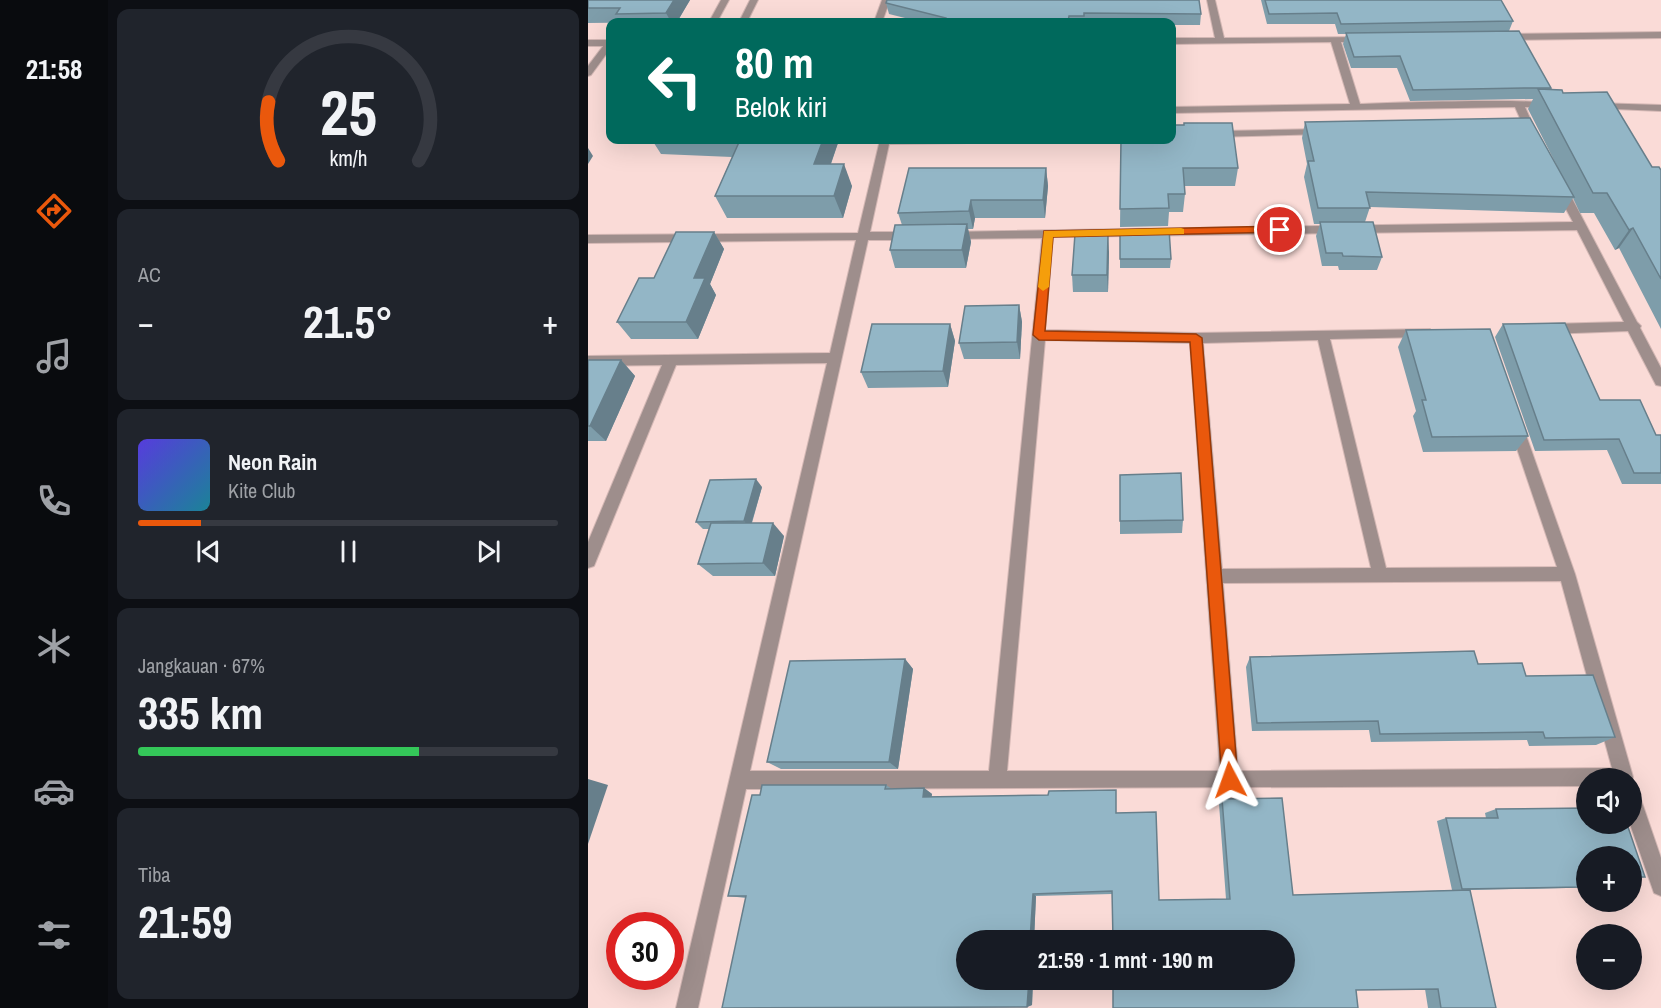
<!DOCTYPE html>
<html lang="id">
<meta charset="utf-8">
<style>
body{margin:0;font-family:"Archivo Narrow",sans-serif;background:#20242c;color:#f1f3f6;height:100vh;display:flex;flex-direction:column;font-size:22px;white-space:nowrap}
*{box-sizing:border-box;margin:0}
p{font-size:20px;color:#9ea1a6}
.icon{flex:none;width:33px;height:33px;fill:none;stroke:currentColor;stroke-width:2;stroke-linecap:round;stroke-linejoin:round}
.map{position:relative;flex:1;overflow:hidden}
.details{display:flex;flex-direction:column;gap:9px;padding:9px;background:#0d0f14;width:480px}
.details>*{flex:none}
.hud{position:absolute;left:18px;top:18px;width:570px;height:126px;border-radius:12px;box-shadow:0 6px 24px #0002;background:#00695c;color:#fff;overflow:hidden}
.buttons{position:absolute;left:988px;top:768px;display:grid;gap:12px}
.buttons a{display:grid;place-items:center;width:66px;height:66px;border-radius:50%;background:#171b24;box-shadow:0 6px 24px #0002;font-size:30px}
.speed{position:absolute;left:18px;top:912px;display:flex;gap:12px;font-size:30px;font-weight:700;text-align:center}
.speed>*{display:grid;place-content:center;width:78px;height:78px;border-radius:50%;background:#171b24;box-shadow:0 6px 24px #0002;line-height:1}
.speed .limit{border:9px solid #d22;background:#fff;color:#111}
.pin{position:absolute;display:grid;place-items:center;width:51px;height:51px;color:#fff;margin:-26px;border:3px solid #fff;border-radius:50%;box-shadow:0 2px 6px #0007}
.me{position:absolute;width:66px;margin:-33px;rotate:356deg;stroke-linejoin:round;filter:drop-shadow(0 0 4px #0008)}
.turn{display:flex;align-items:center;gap:21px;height:126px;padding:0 30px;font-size:27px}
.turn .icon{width:78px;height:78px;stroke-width:2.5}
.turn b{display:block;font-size:42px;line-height:51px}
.big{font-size:45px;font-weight:800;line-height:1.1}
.details .card{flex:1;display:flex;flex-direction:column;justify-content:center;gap:9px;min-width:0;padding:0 21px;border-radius:12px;background:#20242c}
.details .dial{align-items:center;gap:0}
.dial svg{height:156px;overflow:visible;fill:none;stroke:#363941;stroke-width:7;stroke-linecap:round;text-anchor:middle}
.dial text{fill:#f1f3f6;stroke:none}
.song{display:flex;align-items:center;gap:18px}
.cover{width:72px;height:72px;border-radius:9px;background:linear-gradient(135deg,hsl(250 70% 55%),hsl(190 70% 35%))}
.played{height:6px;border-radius:3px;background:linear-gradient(90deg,#ea580c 15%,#363941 15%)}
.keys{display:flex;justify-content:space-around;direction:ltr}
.heat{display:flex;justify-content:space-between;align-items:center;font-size:33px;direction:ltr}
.charge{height:9px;border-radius:4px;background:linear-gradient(90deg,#34c759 67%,#363941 0)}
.trip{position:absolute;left:368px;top:930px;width:339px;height:60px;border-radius:30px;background:#171b24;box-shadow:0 6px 24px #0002;font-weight:800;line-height:60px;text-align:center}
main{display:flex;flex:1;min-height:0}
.dock{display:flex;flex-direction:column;width:108px;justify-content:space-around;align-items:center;background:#090b0e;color:#9ea1a6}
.dock .icon{width:42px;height:42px}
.dock .selected{color:#ea580c}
.dock b{font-size:27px;color:#f1f3f6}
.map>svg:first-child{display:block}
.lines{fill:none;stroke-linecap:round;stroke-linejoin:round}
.lane-casing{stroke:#d3b7b4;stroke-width:2}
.street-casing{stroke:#d3b7b4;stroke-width:2}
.lane{fill:#9e8e8c;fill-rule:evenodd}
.street{fill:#9e8e8c;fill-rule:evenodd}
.wall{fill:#7e9daa}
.shaded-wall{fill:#677f8b}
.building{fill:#93b6c6;stroke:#677f8b;stroke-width:1.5}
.route{fill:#ea580c;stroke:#983908;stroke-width:1.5}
.slow{fill:#f59e0b}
</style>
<main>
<nav class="dock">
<b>21:58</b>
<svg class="icon selected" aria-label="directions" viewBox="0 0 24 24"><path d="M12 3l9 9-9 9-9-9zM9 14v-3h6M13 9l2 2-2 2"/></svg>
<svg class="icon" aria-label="music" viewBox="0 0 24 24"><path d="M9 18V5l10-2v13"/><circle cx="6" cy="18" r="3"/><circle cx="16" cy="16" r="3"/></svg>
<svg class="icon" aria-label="phone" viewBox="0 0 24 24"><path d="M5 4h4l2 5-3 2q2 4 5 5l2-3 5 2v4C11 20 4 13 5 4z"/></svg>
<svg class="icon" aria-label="climate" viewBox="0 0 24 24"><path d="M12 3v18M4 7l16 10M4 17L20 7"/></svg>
<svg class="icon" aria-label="car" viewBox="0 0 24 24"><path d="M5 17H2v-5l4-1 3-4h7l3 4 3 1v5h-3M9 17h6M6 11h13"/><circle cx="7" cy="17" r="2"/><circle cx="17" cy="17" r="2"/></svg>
<svg class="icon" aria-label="filters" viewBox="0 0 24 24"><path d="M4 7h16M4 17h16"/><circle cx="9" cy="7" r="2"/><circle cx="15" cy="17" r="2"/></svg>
</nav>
<section class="details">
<div class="card dial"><svg viewBox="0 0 100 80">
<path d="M14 69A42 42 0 1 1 86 69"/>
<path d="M14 69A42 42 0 0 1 9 39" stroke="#ea580c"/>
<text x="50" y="56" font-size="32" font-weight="700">25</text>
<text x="50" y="72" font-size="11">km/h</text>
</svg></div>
<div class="card"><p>AC</p>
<div class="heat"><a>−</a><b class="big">21.5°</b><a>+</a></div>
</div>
<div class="card">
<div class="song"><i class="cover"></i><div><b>Neon Rain</b><p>Kite Club</p></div></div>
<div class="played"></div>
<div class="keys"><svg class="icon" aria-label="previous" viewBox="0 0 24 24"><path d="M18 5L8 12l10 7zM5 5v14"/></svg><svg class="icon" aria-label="pause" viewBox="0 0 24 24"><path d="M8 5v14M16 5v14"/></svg><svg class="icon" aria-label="next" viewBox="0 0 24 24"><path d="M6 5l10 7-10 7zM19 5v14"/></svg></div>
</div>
<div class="card"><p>Jangkauan · 67%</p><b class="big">335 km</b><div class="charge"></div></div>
<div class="card"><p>Tiba</p><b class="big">21:59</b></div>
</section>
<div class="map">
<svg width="1073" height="1008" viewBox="0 0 1073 1008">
<rect width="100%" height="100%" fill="#fadbd7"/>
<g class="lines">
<defs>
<polygon id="lane" points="22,40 22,49 3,75 0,76 0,66 19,41"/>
<g id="street">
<polygon points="133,0 141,0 129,22 121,22"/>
<polygon points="162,0 170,0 159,22 151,22"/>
<polygon points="294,0 302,0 294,22 286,22"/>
<path d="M 619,0 L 627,0 L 636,38 L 779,37 L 781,39 L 776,42 L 753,42 L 772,104 C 798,103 956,97 967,105 L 962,108 L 937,107 L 950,136 L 945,139 L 940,136 L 927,107 L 584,113 L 584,107 L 762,104 L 743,42 L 584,44 L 584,38 L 627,38 Z"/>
<polygon points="1073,32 1073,38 914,40 909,37 914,34"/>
<rect x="0" y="40" width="22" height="6"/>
<polygon points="1007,103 1073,105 1073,111 1003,108 1003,104"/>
<polygon points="733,129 738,132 737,134 584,138 584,132"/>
<path d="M 292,140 L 385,140 L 380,143 L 301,144 L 282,232 L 324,232 L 330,236 L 324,240 L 280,240 L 162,771 L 401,771 L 454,238 L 360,239 L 356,238 L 356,232 L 985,222 L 966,187 L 972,183 L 978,187 L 1049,322 L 1053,326 L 1052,328 L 1073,368 L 1073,386 L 1068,385 L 1040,331 L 960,334 L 954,329 L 960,324 L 1036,322 L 989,230 L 465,237 L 457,330 L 608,333 L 842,329 L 843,332 L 837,337 L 742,339 L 798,568 L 969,567 L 921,425 L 928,419 L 933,421 L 987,574 L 1045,777 L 1044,781 L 1044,778 L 999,778 L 999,786 L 158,789 L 110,1008 L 88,1008 L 239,363 L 88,365 L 8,561 L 6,566 L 0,568 L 0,542 L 74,365 L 0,366 L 0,356 L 242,353 L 268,240 L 0,243 L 0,235 L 270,233 ZM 457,340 L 602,343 L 632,771 L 419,771 ZM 730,340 L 783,568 L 634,569 L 615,343 ZM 973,581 L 1024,768 L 650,771 L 635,583 Z"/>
<polygon points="1044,792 1051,794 1073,858 1073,896 1066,893 1042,824"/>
</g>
</defs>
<use href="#lane" class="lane-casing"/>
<use href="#street" class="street-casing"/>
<use href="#lane" class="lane"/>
<use href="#street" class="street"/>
</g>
<g class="wall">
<polygon points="0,0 102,0 89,22 0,23"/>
<polygon points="673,0 913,0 925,21 921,31 963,88 963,90 975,93 1064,167 1073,170 1073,329 1031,248 1027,250 1006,213 992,213 985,198 976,213 782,207 777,222 794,257 789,270 751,270 750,266 734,266 728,236 732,224 726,224 716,177 719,164 714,138 717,122 970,168 940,109 945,99 822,101 809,68 763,68 755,44 758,34 750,34 747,24 679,24"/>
<polygon points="298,3 613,14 612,25 584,25 584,22 333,22 301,14"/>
<polygon points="596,125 650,168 647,186 596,186 597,194 595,212 581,212 580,226 532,227 533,140"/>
<polygon points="64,140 251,140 243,164 264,186 255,218 139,218 127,196 144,157 73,154"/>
<polygon points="458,168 460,186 457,218 387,218 385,229 380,229 383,242 378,268 307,268 302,250 314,225 310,213"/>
<polygon points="532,230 583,259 582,268 532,268"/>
<polygon points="126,232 136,249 122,284 128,295 110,339 43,339 29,322 66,278"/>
<polygon points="521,252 520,292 485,292 484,275"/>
<polygon points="431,305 434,322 432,359 376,359 371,343"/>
<polygon points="362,324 367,341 360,387 280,388 273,372"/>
<polygon points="915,324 1012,400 1068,435 1073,435 1073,484 1034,484 1019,450 947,451 907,337"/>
<polygon points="818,330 940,436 928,451 835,452 825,416 828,411 810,347"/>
<polygon points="0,360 33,360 47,376 18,441 0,441"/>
<polygon points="532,475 595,520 594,533 532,534"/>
<polygon points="174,487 164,523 196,536 187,576 125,576 110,564 121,529 115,529 108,522"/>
<polygon points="662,657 890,664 938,676 1027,737 1008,745 941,746 939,740 783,742 781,730 664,731 658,667"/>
<polygon points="317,659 325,669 310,769 193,769 179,762"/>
<polygon points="174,785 298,785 304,789 336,788 344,794 343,797 460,795 461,791 528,790 528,813 568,812 571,900 638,899 631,804 634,799 694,798 705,895 869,890 864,890 849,821 858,818 898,818 897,813 908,809 999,808 999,824 1039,824 1057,877 1044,879 1044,856 999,856 999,880 990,880 992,887 978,888 882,890 908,1008 840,1008 837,989 768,990 770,1008 525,1008 525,980 696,980 696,940 525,940 524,894 448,896 446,940 378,940 378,980 445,980 444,1005 439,1007 134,1008 158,898 140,896 164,795 172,795"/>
</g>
<g class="shaded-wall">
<polygon points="86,0 102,0 89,22 83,22 78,13"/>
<polygon points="235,140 251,140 235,186 226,164"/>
<polygon points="0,148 5,156 0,164"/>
<polygon points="256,164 264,186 255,218 246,196"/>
<polygon points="458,168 460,186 457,218 455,200"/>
<polygon points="383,200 387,218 385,229 381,211"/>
<polygon points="379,224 383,242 378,268 374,250"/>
<polygon points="1045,228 1031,248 1027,250 1041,230"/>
<polygon points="126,232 136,249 122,284 128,295 110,339 98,322 106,278"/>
<polygon points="520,234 521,252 520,292 519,275"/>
<polygon points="431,305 434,322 432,359 429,342"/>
<polygon points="362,324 367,341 360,387 355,371"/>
<polygon points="33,360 47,376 18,441 2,426"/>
<polygon points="168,479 174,487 162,528 156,521"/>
<polygon points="185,523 196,536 187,576 175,563"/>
<polygon points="317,659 325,669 310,769 301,762"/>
<polygon points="0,779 20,785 0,844"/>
<polygon points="336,788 344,794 343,802 335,797"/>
<polygon points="445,894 448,896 446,940 442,940"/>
<polygon points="441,980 445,980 444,1005 439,1007"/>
</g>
<g class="building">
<polygon points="0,0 86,0 78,13 28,14 32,8 0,8"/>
<polygon points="299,0 611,0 613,14 496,13 496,16 481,16 480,22 357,22 358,18 298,3"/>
<polygon points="677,0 913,0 925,21 753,24 749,13 681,14"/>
<polygon points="931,31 963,88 936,88 825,90 812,56 766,57 758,33"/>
<polygon points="950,89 974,90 975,93 1019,92 1064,167 1071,167 1073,170 1073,279 1045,228 1041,230 1019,193 1005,193"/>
<polygon points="942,118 986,197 778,192 782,208 730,208 720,161 726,161 717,122"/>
<polygon points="596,123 644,123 650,168 595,168 597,194 580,194 581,208 532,209 533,140 584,140 584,125 596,125"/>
<polygon points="152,140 235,140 226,164 256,164 246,196 127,196"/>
<polygon points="321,168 458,168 455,200 383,200 381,211 310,213"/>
<polygon points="732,222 785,222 794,257 755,256 754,253 738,253"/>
<polygon points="379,224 374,250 302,250 307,225"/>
<polygon points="581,229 583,259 532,259 532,230"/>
<polygon points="88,232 126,232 106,278 117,278 98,322 29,322 51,278 66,278"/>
<polygon points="487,234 520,234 519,275 484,275"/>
<polygon points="431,305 429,342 371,343 377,306"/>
<polygon points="977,323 1012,400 1052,400 1068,435 1073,435 1073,473 1046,473 1031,439 956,440 915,324"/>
<polygon points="284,324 362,324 355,371 273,372"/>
<polygon points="902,329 940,436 844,437 834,400 838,400 818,330"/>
<polygon points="0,360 33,360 2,426 0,426"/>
<polygon points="593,473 595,520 532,521 532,475"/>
<polygon points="168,479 156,521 108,522 122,480"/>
<polygon points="123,523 185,523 175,563 110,564"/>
<polygon points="886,651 890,664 934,663 938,676 1005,675 1027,737 957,738 955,732 792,734 790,721 669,723 662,657"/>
<polygon points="317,659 301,762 179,762 202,661"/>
<polygon points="174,785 298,785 297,789 336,788 335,797 460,795 461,791 528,790 528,813 568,812 571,900 642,899 634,799 694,798 705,895 882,890 908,1008 853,1008 850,989 768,990 770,1008 525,1008 525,980 696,980 696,940 525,940 524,891 445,894 442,940 378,940 378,980 441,980 439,1007 134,1008 158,896 140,896 164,795 172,795"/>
<polygon points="999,808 999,824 1039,824 1057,877 1044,877 1044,856 999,856 999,878 989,879 992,887 874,889 858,818 910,818 908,809"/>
</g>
<polygon class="route" points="692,226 695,227 695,232 465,237 457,331 608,334 614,338 650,780 648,786 642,789 636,786 634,780 602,342 451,340 445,335 456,231"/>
<polygon class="slow" points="593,228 596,229 596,234 465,237 461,287 455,291 450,287 456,231"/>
</svg>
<div class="buttons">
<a><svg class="icon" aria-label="sound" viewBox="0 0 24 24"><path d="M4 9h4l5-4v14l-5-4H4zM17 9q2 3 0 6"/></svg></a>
<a>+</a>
<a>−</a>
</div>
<div class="speed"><div class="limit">30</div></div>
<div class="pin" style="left:692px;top:230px;background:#d93025"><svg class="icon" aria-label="arrive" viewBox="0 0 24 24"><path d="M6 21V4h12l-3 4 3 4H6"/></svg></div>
<svg class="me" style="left:642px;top:780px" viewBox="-20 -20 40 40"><path d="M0-17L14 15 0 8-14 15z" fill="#ea580c" stroke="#fff" stroke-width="4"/></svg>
<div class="trip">21:59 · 1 mnt · 190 m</div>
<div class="hud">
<div class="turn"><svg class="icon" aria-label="left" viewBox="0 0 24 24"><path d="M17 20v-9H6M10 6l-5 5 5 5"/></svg><div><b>80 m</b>Belok kiri</div></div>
</div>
</div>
</main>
